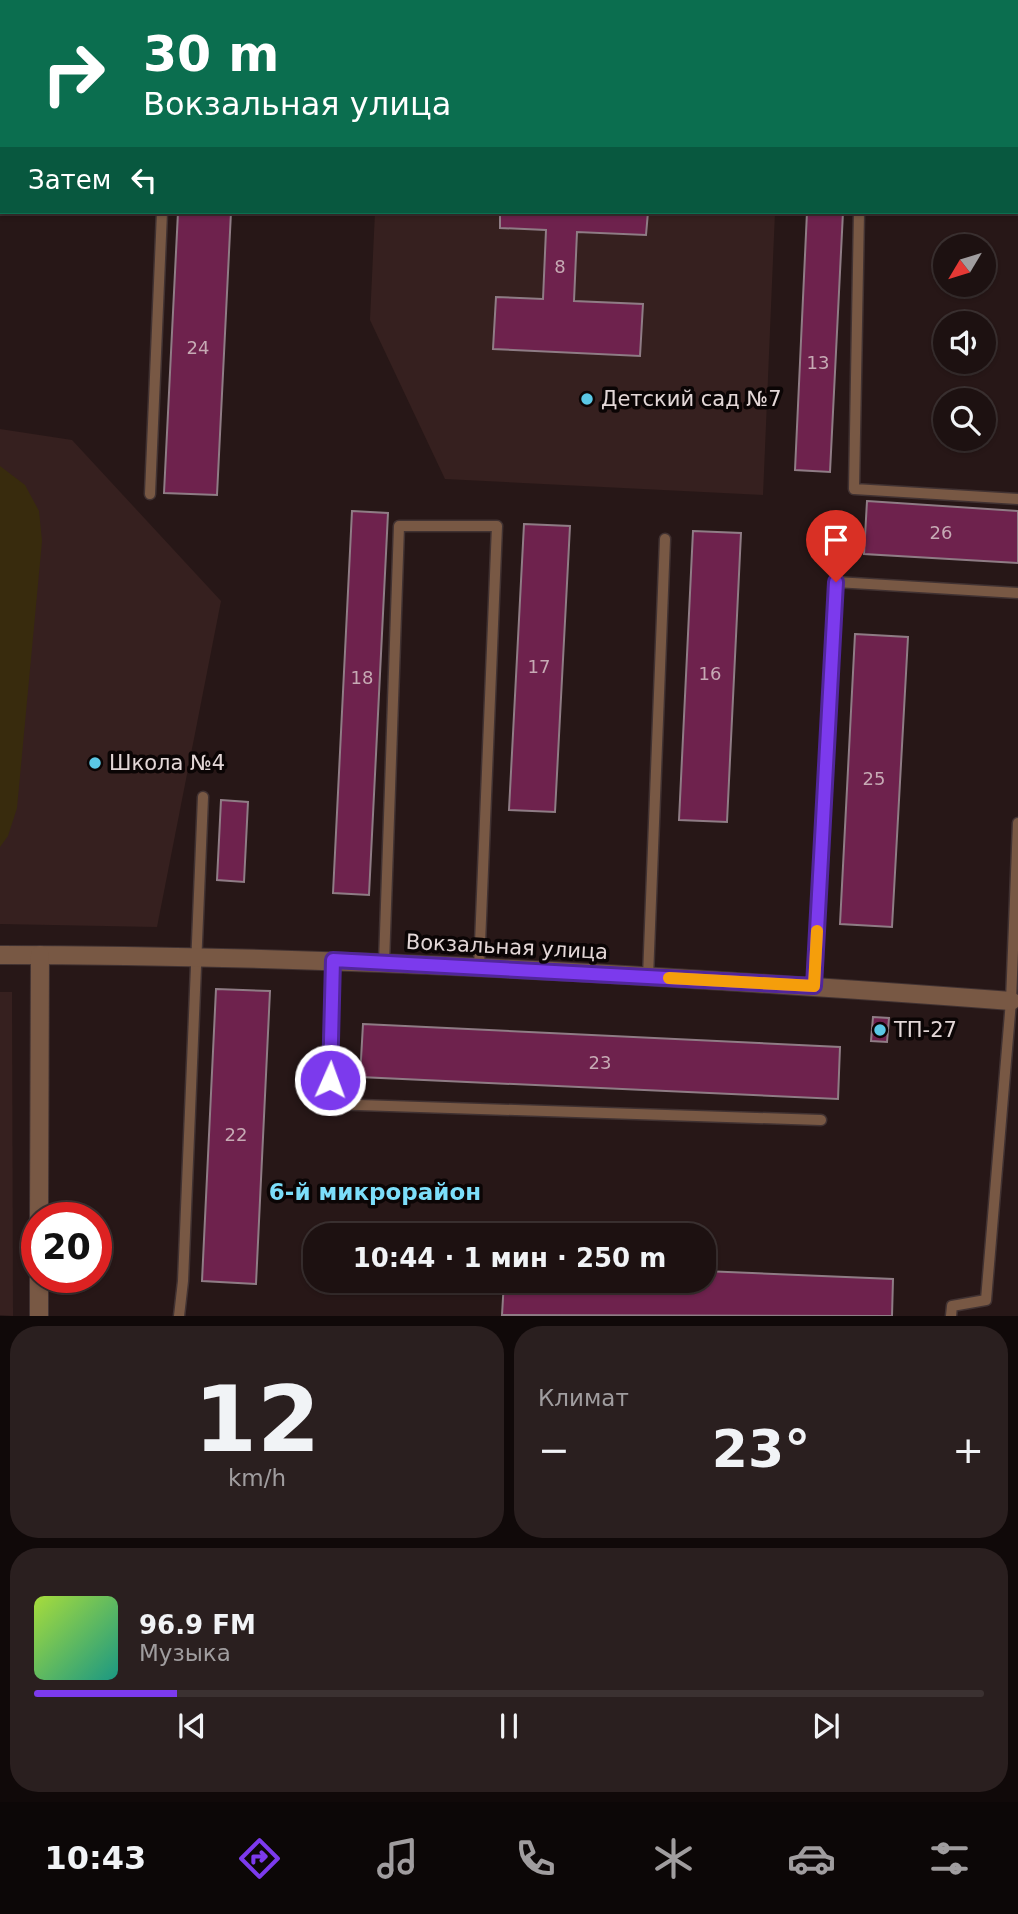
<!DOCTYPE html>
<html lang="ru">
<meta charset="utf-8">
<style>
body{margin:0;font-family:"DejaVu Sans",sans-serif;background:#2a1f1f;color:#f1f3f6;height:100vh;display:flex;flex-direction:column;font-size:26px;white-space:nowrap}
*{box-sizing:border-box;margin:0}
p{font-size:23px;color:#a09d9f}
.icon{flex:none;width:38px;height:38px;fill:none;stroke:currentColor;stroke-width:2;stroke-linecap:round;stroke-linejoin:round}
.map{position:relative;height:1316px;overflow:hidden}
.drawer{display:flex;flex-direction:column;gap:10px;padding:10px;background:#100909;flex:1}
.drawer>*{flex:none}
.banner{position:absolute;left:0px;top:0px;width:1018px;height:214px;box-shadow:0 2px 5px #0004,0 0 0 2px #3b3131;background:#0b6e4f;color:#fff;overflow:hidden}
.needle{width:46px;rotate:232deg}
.buttons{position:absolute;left:933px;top:234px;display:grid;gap:14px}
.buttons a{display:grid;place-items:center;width:63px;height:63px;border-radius:50%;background:#1d1111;box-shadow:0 2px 5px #0004,0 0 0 2px #3b3131;font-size:35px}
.speed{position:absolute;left:21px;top:1202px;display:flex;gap:14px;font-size:35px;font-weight:700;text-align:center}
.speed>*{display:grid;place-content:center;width:91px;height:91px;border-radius:50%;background:#1d1111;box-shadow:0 2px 5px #0004,0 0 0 2px #3b3131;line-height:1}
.speed .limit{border:10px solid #d22;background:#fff;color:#111}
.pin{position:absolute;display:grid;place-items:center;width:60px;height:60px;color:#fff;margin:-72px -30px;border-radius:50% 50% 50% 0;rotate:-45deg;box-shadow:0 0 7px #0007}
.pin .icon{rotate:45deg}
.me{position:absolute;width:77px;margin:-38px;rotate:2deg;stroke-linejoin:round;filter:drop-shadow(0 0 5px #0008)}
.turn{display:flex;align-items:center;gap:24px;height:147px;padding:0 28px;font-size:32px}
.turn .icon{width:91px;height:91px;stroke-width:2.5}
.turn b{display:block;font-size:49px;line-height:60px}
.then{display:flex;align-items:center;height:66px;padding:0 28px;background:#0003;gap:14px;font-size:26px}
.big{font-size:52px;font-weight:700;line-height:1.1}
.drawer .card{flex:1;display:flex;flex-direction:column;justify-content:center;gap:10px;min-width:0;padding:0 24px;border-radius:28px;background:#2a1f1f}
.drawer .dial{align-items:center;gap:0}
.dial b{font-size:91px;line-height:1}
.song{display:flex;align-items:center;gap:21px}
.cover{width:84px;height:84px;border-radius:10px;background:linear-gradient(135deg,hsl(80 70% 55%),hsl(170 70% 35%))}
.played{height:7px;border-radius:4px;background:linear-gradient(90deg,#7c3aed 15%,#3b3131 15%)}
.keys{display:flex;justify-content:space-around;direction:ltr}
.heat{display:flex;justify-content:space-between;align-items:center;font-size:38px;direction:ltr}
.drawer .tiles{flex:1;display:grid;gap:10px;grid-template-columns:1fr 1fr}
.card:last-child{grid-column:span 2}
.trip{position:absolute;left:303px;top:1223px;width:413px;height:70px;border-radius:28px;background:#1d1111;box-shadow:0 2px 5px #0004,0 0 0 2px #3b3131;font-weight:700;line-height:70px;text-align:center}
.dock{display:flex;height:112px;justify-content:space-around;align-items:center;background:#0c0707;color:#a09d9f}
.dock .icon{width:49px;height:49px}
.dock .on{color:#7c3aed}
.dock b{font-size:32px;color:#f1f3f6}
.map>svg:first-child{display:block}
.built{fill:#36201f}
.green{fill:#382b0d}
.building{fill:#6e224d;stroke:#8f7c85;stroke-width:2}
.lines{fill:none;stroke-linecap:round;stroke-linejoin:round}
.service-casing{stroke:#413232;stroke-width:13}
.minor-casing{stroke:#413232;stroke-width:20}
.service{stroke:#785844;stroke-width:10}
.minor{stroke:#785844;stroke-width:18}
.route-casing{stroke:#51269a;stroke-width:18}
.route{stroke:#7c3aed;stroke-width:12}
.slow{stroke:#f59e0b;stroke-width:12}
.poi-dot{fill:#5bc8e6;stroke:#0b0505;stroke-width:2.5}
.labels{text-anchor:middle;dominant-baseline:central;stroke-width:7;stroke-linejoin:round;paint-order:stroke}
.number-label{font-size:18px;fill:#c6aab4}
.poi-label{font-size:21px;fill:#e3d7d7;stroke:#0b0505;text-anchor:start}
.street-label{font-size:21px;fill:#e3d7d7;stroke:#0b0505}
.neighbourhood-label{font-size:23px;font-weight:bold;fill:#7cdefa;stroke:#0b0505}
</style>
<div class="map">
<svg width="1018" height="1316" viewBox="0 0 1018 1316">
<rect width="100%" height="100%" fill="#271717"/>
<g class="built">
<polygon points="375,212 775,212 763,495 445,479 370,320"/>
<polygon points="0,429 72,440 221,601 157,927 0,924"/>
<polygon points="0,992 12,992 13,1316 0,1315"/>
</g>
<polygon class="green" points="0,466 25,485 39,511 42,541 17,808 8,836 0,847"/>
<g class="building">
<rect x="189" y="0" width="52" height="2"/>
<rect x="367" y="0" width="46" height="2"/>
<rect x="531" y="0" width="56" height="2"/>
<rect x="709" y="0" width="49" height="2"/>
<polygon points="1017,10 1018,11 1018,63 1017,63"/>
<polygon points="178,212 231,212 217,495 164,493"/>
<polygon points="500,212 648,212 646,235 577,232 574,301 643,304 640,356 493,349 496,297 543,299 546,230 500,228"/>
<polygon points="807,212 843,212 830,472 795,470"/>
<polygon points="867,501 1018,511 1018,563 864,554"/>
<polygon points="352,511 388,513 369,895 333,893"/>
<polygon points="524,524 570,526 555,812 509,810"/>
<polygon points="693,531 741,533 727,822 679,820"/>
<polygon points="855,634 908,637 892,927 840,924"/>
<polygon points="221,800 248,802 244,882 217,880"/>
<polygon points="216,989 270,991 256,1284 202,1281"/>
<polygon points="873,1017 889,1018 887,1042 871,1041"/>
<polygon points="363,1024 840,1047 838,1099 360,1077"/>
<polygon points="704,1271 893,1279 892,1316 502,1315 504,1281 704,1281"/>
</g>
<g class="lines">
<defs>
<g id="service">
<polyline points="352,0 352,2"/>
<polyline points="170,2 170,0"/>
<polyline points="264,2 264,0"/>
<polyline points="500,2 500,0"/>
<polyline points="680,2 680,0"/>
<polyline points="1017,86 1018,86"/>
<polyline points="859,212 854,489 1018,499"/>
<polyline points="150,494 162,212"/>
<polyline points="333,960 329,1104 821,1120"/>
<polyline points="384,963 399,526 497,526 479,968"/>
<polyline points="648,977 665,539"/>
<polyline points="814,986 836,582 1018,593"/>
<polyline points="179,1316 183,1281 203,797"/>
<polyline points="951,1316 952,1306 986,1300 1011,1001 1018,823"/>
</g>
<g id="minor">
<path d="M 0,955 C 337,955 674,976 1011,1001"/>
<polyline points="39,1218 40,955"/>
<polyline points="39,1316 39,1278"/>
</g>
</defs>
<use href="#service" class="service-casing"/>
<use href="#minor" class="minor-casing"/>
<use href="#service" class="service"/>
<use href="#minor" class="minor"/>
</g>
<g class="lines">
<defs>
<polyline id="route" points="330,1080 333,960 814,986 836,582"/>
</defs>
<use href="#route" class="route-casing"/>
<use href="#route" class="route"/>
<polyline class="slow" points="669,978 814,986 817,931"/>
</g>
<g class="poi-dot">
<circle cx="587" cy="399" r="7"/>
<circle cx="95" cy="763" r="7"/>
<circle cx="880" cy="1030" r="7"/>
</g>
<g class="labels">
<g class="number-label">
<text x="560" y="266">8</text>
<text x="198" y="347">24</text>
<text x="818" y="362">13</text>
<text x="941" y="532">26</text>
<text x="539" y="666">17</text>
<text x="710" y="673">16</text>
<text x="362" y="677">18</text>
<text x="874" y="778">25</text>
<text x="600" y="1062">23</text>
<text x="236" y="1134">22</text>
</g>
<g class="poi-label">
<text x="601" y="399">Детский сад №7</text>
<text x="109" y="763">Школа №4</text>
<text x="894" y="1030">ТП-27</text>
</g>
<g class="street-label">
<text transform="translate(507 947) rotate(3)">Вокзальная улица</text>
</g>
<g class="neighbourhood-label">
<text x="375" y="1192">6-й микрорайон</text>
</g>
</g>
</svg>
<div class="buttons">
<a><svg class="needle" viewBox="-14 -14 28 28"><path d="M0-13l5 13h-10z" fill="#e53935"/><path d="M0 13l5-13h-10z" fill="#a09d9f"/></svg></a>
<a><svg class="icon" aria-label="sound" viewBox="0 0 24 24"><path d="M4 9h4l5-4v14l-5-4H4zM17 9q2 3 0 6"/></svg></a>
<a><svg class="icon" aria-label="search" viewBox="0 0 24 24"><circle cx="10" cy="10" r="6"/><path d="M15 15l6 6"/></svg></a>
</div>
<div class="speed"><div class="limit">20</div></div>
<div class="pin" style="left:836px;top:582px;background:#d93025"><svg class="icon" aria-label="arrive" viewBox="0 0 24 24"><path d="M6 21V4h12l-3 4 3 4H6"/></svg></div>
<svg class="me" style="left:330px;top:1080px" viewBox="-20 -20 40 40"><circle r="17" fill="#7c3aed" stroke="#fff" stroke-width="3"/><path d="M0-11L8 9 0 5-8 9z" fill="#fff"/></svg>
<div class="trip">10:44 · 1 мин · 250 m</div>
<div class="banner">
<div class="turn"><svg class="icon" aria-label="right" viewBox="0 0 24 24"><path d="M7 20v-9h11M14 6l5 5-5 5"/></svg><div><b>30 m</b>Вокзальная улица</div></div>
<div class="then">Затем<svg class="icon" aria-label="left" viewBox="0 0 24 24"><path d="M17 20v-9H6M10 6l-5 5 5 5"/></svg></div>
</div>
</div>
<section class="drawer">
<div class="tiles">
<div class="card dial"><b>12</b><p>km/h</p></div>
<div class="card"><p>Климат</p>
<div class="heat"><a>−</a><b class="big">23°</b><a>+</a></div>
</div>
<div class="card">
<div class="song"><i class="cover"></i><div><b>96.9 FM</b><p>Музыка</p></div></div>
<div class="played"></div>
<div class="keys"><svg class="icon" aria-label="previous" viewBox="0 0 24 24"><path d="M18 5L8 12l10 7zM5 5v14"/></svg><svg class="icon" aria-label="pause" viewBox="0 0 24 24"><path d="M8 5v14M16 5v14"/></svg><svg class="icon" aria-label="next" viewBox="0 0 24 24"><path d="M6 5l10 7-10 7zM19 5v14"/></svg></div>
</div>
</div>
</section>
<nav class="dock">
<b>10:43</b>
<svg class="icon on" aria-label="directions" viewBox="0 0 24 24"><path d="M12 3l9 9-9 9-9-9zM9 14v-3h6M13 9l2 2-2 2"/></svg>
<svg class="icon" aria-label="music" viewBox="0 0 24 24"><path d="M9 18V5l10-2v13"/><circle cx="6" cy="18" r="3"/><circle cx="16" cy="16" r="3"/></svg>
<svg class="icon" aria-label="phone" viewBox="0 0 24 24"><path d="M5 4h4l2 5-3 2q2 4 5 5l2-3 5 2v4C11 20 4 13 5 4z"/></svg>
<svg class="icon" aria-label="climate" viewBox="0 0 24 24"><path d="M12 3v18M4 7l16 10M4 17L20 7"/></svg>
<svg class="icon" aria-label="car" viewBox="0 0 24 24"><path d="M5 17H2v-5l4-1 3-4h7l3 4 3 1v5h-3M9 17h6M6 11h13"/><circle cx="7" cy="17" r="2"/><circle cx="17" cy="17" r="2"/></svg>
<svg class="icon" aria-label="filters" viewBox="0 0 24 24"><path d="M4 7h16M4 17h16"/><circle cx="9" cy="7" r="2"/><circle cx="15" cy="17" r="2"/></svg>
</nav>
